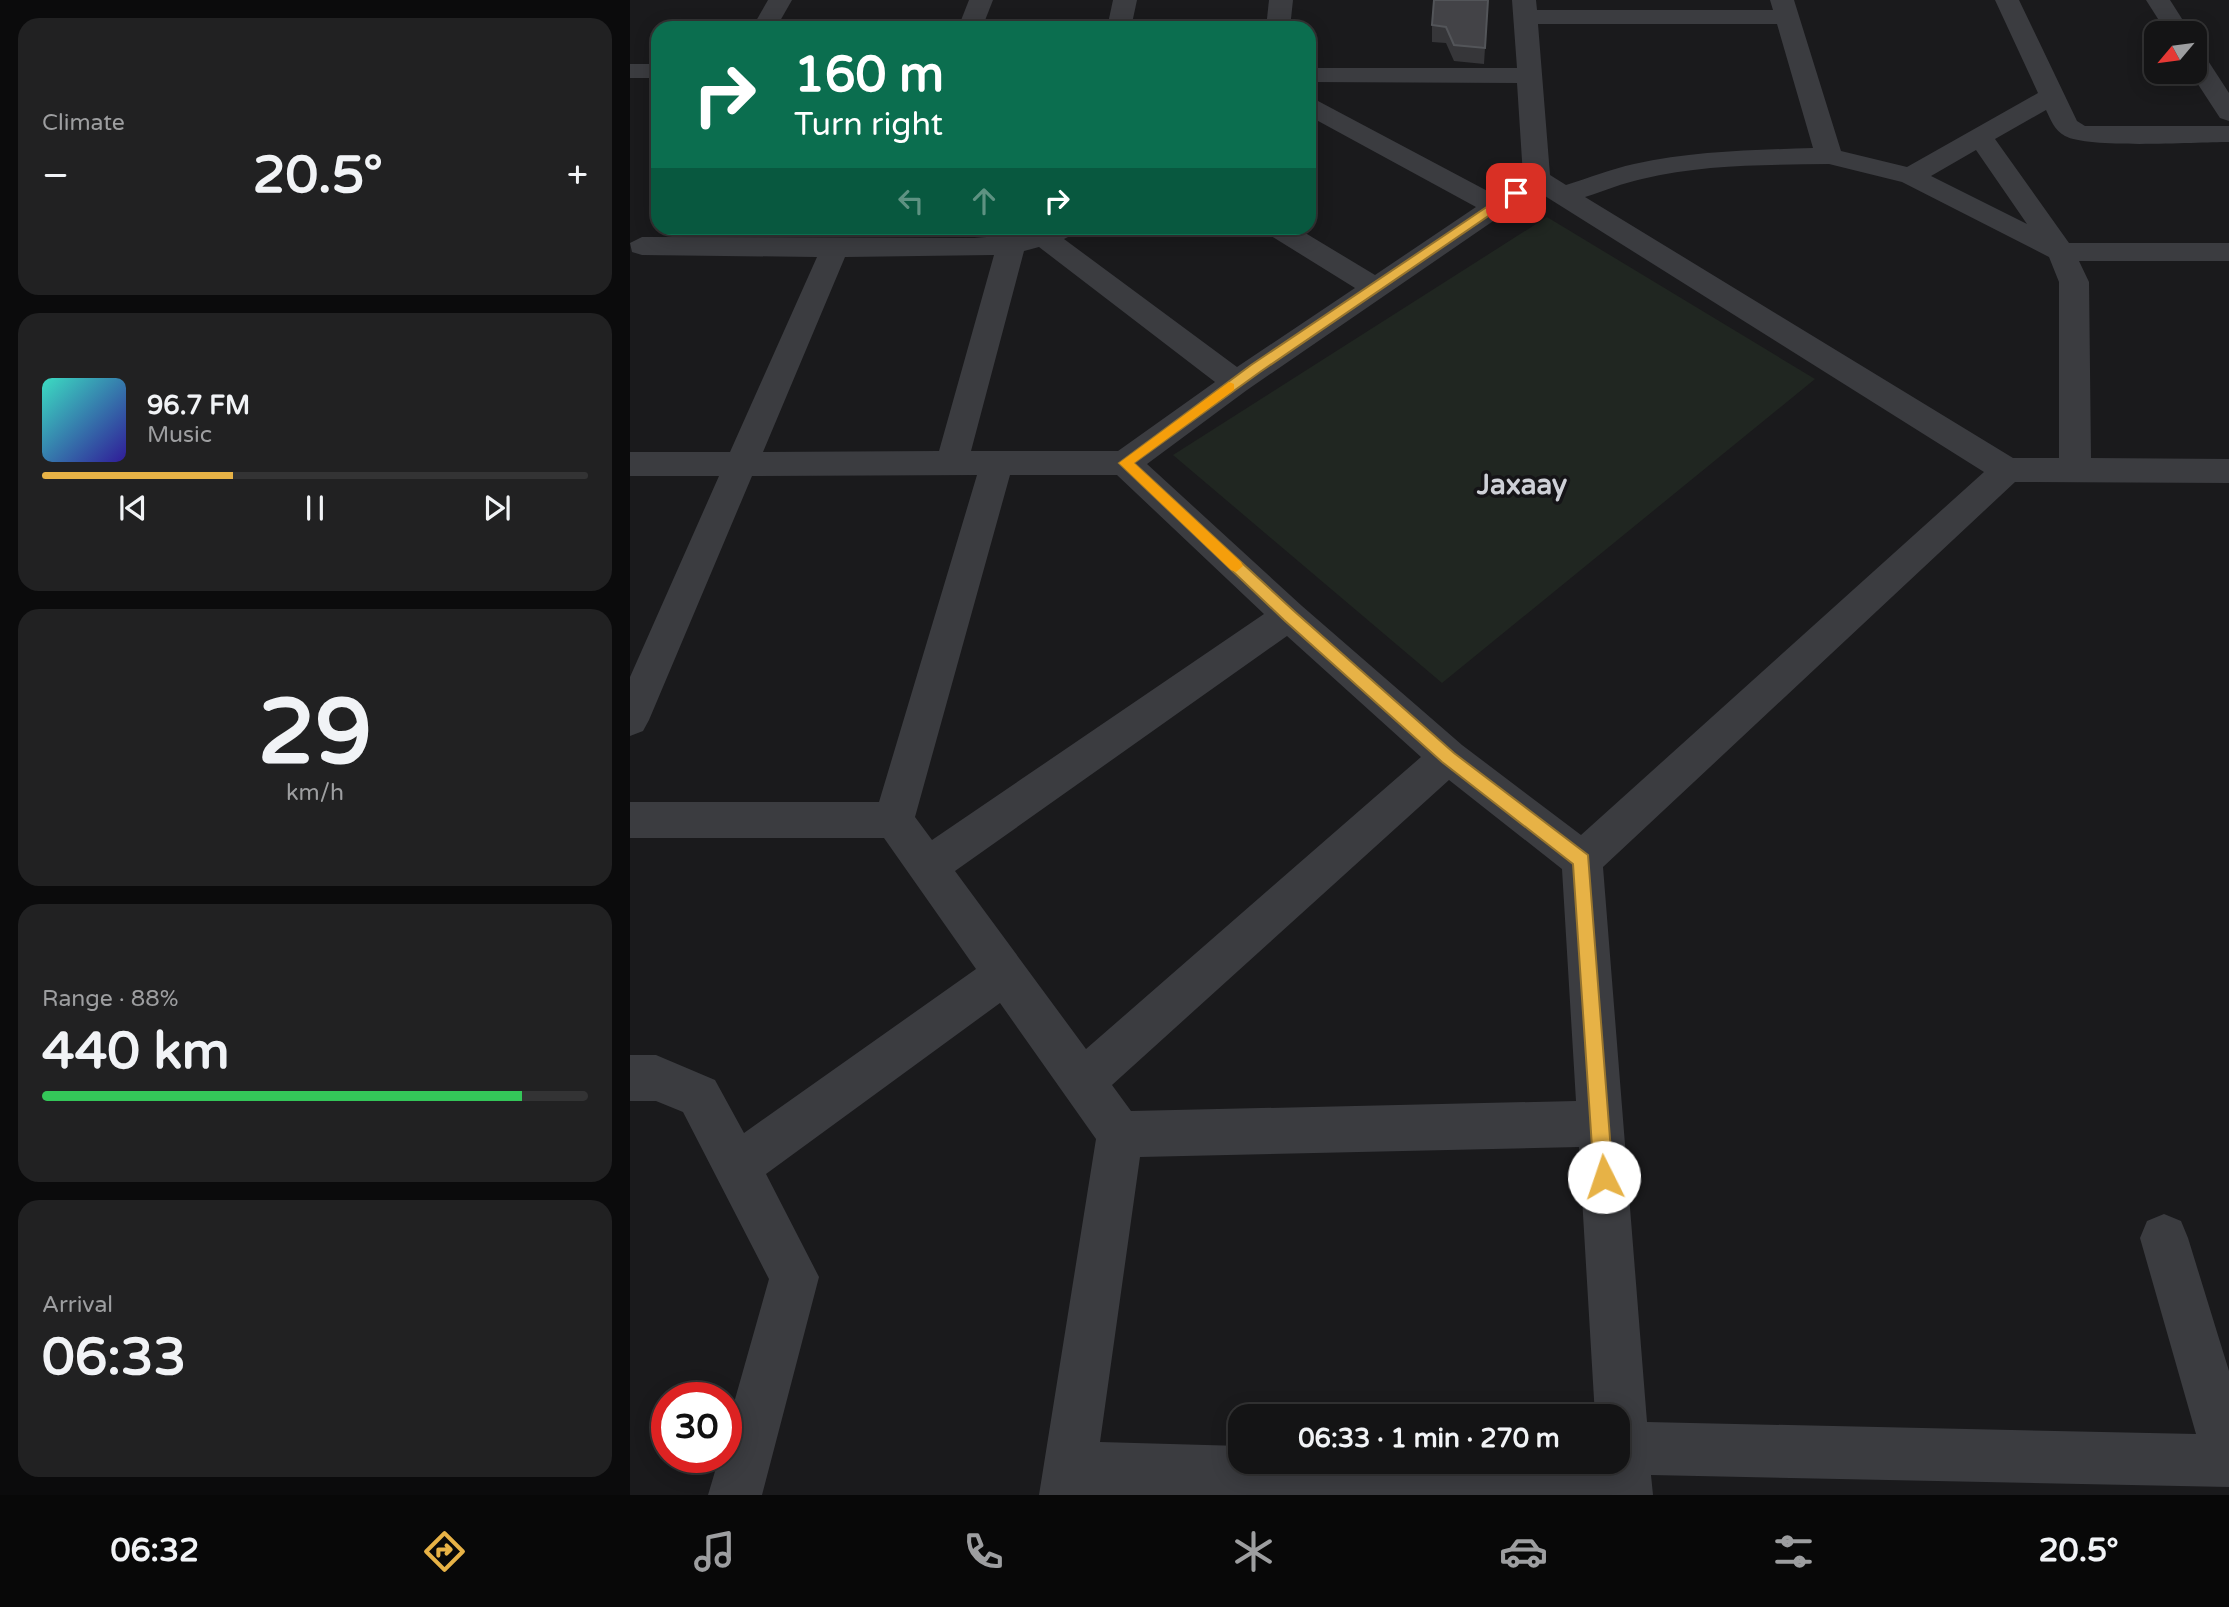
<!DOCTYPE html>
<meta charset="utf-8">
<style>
body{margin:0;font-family:"Varela Round",sans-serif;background:#212122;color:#f1f3f6;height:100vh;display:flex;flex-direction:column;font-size:26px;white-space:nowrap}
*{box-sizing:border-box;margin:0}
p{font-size:23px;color:#9d9ea0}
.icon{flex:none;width:38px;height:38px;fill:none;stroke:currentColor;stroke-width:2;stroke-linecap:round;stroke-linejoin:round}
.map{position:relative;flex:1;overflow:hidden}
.details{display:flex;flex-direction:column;gap:18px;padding:18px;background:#0b0b0c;width:630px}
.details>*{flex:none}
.guide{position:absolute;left:21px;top:21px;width:665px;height:214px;border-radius:21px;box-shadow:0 4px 18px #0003,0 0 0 2px #333334;background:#0b6e4f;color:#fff;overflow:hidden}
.needle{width:46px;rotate:241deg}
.buttons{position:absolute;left:1514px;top:21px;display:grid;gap:14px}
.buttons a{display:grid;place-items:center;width:63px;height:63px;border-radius:14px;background:#141415;box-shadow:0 4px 18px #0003,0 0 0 2px #333334;font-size:35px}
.speed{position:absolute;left:21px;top:1382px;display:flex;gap:14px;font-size:35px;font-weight:700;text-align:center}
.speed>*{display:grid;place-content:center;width:91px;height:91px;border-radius:50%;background:#141415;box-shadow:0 4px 18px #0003,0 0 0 2px #333334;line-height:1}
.speed .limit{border:10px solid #d22;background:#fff;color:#111}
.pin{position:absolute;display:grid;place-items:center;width:60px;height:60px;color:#fff;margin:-30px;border-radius:14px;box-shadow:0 4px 10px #0006}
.me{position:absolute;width:77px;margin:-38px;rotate:356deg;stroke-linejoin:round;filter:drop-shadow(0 0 5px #0008)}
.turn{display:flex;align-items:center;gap:24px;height:147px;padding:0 28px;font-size:32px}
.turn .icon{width:91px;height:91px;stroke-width:2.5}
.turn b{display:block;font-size:49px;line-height:60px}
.lanes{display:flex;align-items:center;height:66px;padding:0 28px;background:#0003;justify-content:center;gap:35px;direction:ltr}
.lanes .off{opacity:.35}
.big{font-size:52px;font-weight:800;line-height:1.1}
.details .widget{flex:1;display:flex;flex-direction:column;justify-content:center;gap:10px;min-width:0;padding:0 24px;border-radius:21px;background:#212122}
.details .dial{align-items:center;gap:0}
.dial b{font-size:91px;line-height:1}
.song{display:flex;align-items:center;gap:21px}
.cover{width:84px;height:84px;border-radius:10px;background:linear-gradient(135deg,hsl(170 70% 55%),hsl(250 70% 35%))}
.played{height:7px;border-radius:4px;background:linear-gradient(90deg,#e7b246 35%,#333334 35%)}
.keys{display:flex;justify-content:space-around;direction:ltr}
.heat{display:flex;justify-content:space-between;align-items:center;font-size:38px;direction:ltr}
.charge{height:10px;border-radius:5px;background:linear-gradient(90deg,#34c759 88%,#333334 0)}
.trip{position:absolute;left:598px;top:1404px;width:402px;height:70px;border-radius:21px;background:#141415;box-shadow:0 4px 18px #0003,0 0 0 2px #333334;font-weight:800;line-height:70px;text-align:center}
.menu{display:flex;height:112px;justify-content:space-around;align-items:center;background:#080808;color:#9d9ea0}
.menu .icon{width:49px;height:49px}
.menu .on{color:#e7b246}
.menu b{font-size:32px;color:#f1f3f6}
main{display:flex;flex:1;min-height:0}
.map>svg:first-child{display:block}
.green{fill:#202621}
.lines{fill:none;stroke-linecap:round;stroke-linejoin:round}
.minor{fill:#3b3c40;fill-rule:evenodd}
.wall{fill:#363639}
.building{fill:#434347;stroke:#535559;stroke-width:2}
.route{fill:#e7b246;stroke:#96742e;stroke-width:2}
.slow{fill:#f59e0b}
.labels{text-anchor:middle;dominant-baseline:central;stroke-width:7;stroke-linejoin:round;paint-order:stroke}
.district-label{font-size:28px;font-weight:bold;fill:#ced0d7;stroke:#151417}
</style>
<main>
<section class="details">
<div class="widget"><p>Climate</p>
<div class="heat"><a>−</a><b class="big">20.5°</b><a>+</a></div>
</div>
<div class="widget">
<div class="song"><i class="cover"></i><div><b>96.7 FM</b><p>Music</p></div></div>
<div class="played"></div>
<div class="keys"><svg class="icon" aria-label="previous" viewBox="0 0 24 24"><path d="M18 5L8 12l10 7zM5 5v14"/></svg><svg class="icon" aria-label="pause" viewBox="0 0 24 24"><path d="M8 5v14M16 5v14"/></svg><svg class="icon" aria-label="next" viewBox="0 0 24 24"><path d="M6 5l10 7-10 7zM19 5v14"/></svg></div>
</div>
<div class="widget dial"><b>29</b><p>km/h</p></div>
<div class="widget"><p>Range · 88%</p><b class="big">440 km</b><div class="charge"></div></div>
<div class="widget"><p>Arrival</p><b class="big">06:33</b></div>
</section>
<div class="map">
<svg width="1599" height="1495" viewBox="0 0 1599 1495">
<rect width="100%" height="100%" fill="#1a1a1c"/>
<polygon class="green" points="917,217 1185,379 812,683 543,455"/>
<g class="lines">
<g class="minor">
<polygon points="138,0 162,0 146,28 122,28"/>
<polygon points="339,0 363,0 352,28 328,28"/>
<polygon points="483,0 507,0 501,28 477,28"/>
<polygon points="639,0 663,0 660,28 636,28"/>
<path d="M 882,0 L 906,0 L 907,10 L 1143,10 L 1140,0 L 1164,0 L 1211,151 L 1277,167 L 1408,93 L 1365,0 L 1389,0 L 1447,121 L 1455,126 L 1599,126 L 1599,142 C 1565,142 1459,149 1435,136 C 1424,130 1421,120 1416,110 L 1365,139 L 1439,243 L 1599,243 L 1599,261 L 1449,261 L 1459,282 L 1461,458 L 1599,459 L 1599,483 L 1385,482 L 973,867 L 1017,1422 L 1566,1434 L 1510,1238 L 1517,1221 L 1534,1214 L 1551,1221 L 1558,1238 L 1599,1371 L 1599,1487 L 1021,1475 L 1023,1495 L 409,1495 L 466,1139 L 370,1003 L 136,1174 L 189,1277 L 132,1495 L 78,1495 L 89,1458 L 96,1458 L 96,1431 L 139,1279 L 53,1112 L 26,1101 L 0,1101 L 0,1055 L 26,1055 L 85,1080 L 114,1133 L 346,969 L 254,838 L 0,838 L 0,802 L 249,802 L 347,475 L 122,476 L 19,720 L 13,731 L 0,736 L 0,677 L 89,476 L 0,476 L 0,452 L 100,452 L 187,257 L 12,255 L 2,252 L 0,243 L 12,237 L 344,238 L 382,235 L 412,228 L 448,228 L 444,234 L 434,239 L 607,367 L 725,288 L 638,234 L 634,228 L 667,228 L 745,275 L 846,207 L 679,116 L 679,98 L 688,101 L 865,195 L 893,176 L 887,83 L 679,82 L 679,68 L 887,68 ZM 908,24 L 1147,24 L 1183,148 C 1123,150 1064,151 1004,164 C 981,169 959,178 936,185 L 920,175 ZM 1346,150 L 1397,224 L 1301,176 ZM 1199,164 L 1272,182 L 1419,257 L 1429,282 L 1429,458 L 1383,458 L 955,197 C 974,191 993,183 1012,179 C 1073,164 1136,165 1199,164 ZM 907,191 L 1354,472 L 951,835 L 832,745 L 672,606 L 517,464 L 617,390 ZM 409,247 L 585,382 L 488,451 L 341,451 L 394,251 ZM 364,255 L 309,451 L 133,452 L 215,257 ZM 380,475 L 487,475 L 634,614 L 302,840 L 285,817 ZM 657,636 L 791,757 L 456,1049 L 325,871 ZM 819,780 L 932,869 L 946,1101 L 501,1111 L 482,1085 ZM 949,1147 L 965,1416 L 989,1416 L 989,1461 L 611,1461 L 611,1446 L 470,1442 L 510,1157 Z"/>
<polygon points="1516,0 1540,0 1561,33 1537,33"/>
<polygon points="1564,51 1573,53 1599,93 1599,121 1590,118 1560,72 1564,72"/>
<rect x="0" y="64" width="28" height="14"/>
</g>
</g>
<polygon class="wall" points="858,0 854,64 824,61 816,43 802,42 802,25"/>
<polygon class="building" points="804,0 858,0 855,48 824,45 816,27 802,25"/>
<polygon class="route" points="882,190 892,193 630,372 504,463 664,611 824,753 958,855 983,1177 980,1184 974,1187 967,1184 964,1177 943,864 812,762 654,620 489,463 621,365"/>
<polygon class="slow" points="599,382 604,384 604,390 504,463 611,562 613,566 606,572 601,570 489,463"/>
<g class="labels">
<g class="district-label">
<text x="892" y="485">Jaxaay</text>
</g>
</g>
</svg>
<div class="buttons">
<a><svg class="needle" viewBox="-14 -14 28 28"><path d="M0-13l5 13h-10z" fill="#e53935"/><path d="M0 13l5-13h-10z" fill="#9d9ea0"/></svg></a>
</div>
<div class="speed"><div class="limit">30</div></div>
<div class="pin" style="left:886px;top:193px;background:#d93025"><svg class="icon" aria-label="arrive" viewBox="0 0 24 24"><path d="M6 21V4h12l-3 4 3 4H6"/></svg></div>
<svg class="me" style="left:974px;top:1177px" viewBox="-20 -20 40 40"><circle r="19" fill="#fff"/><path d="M0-13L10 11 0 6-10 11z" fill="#e7b246"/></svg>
<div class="trip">06:33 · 1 min · 270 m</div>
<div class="guide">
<div class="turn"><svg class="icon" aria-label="right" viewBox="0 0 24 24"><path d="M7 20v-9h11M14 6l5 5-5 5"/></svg><div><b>160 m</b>Turn right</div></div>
<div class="lanes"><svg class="icon off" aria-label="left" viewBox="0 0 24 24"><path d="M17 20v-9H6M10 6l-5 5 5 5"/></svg><svg class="icon off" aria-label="ahead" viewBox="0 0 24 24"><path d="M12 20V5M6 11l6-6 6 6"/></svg><svg class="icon" aria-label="right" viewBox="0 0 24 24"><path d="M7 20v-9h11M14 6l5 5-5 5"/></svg></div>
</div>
</div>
</main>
<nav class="menu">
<b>06:32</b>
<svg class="icon on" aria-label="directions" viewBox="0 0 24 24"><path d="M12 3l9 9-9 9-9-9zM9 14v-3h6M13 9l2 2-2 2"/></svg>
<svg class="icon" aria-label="music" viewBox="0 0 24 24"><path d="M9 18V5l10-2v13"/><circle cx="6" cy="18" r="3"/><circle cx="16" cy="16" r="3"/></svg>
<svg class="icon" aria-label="phone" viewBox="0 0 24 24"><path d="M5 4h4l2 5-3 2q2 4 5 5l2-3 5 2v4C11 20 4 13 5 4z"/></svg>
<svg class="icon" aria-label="climate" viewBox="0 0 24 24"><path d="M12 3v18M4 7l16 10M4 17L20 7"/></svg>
<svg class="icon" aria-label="car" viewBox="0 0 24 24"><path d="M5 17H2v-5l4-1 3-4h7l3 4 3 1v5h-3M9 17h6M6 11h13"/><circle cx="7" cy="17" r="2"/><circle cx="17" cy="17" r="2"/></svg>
<svg class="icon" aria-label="filters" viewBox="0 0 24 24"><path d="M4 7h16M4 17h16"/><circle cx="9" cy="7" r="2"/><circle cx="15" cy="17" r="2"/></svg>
<b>20.5°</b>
</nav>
